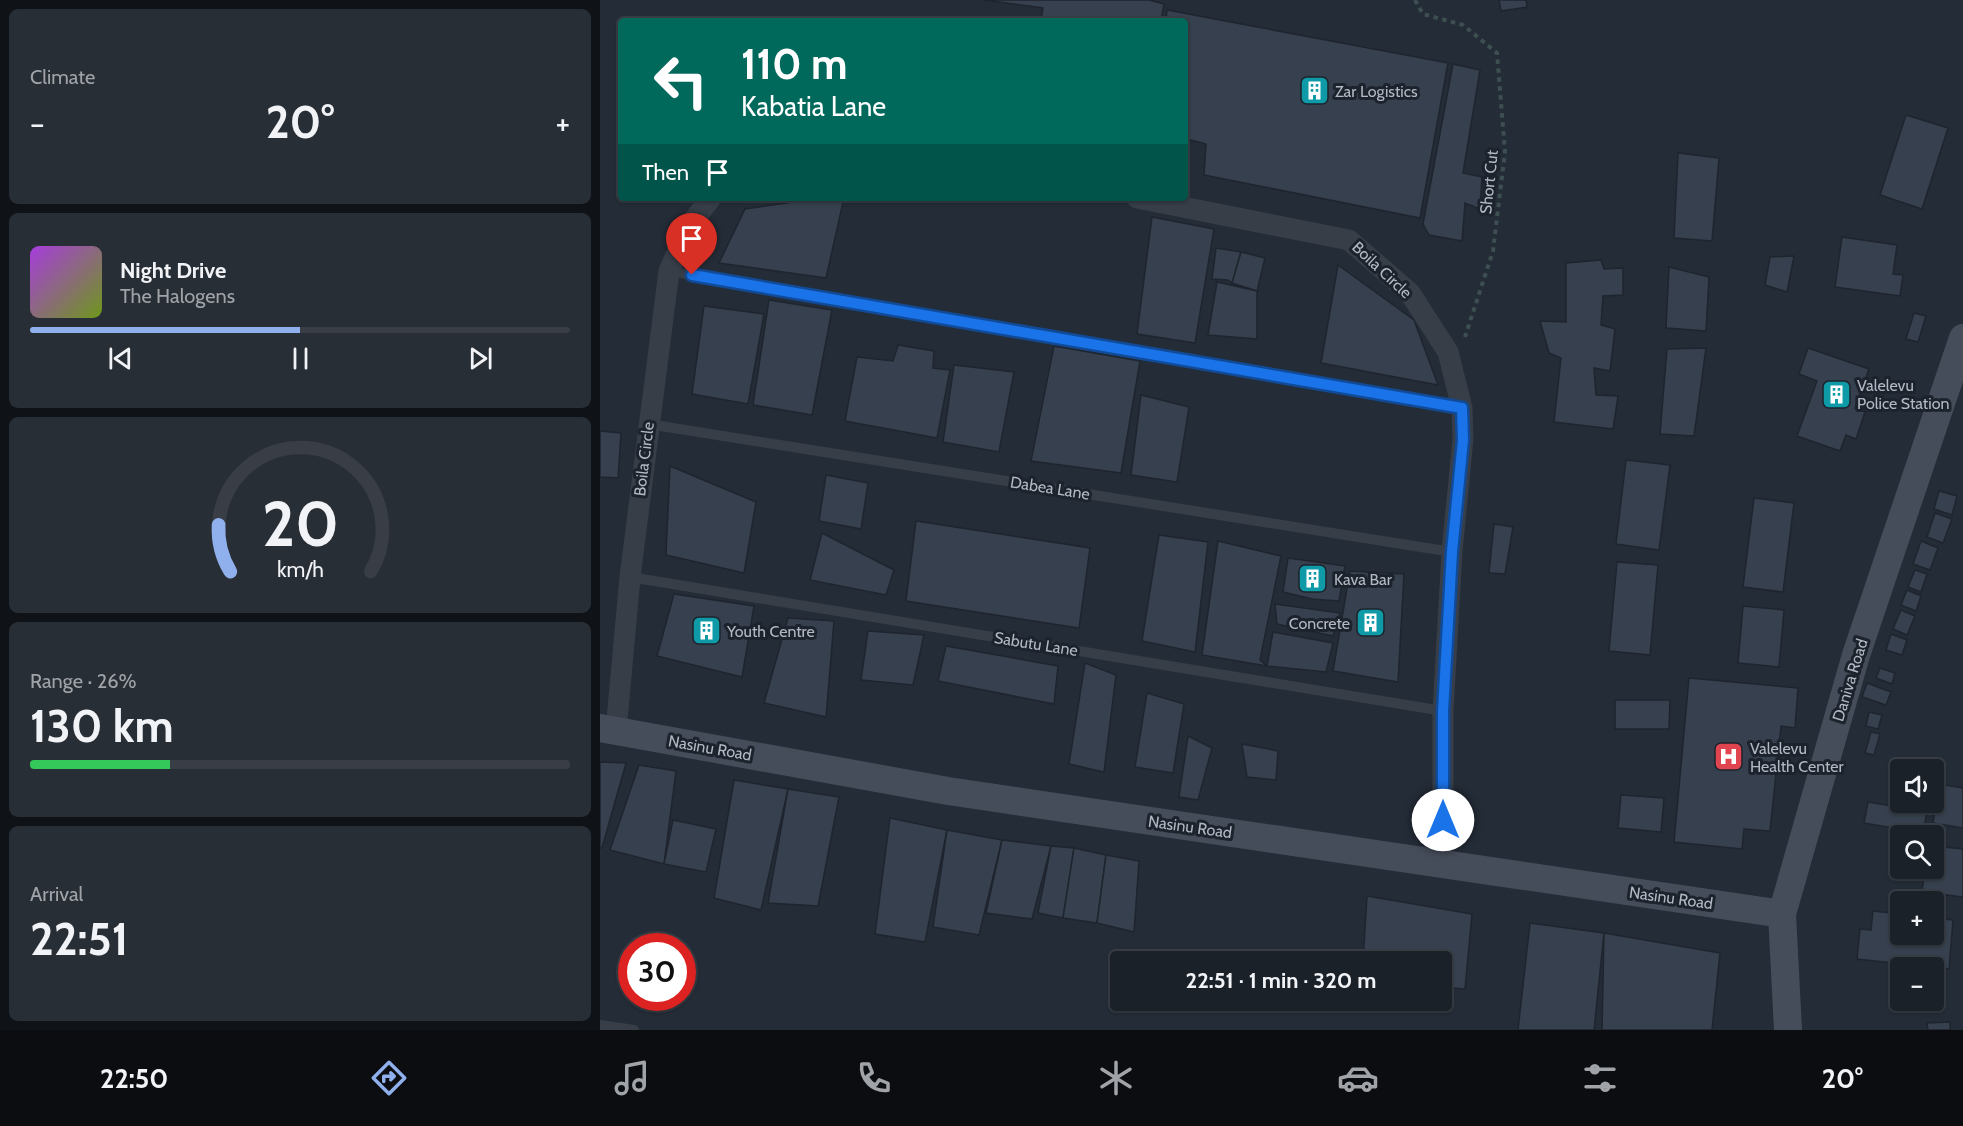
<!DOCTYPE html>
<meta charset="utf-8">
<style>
body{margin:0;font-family:Cabin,sans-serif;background:#282e35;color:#f1f3f6;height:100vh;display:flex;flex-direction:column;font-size:22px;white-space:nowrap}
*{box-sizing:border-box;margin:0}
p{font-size:20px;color:#a0a3a8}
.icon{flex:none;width:33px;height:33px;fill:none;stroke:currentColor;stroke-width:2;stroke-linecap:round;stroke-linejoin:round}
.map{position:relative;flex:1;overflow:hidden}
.drawer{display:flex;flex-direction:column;gap:9px;padding:9px;background:#0f1217;width:600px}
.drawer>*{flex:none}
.top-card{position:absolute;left:18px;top:18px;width:570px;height:183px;border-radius:6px;box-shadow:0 2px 4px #0004,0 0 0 2px #393e46;background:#00695c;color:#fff;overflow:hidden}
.fabs{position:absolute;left:1290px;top:759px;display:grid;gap:12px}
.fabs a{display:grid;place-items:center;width:54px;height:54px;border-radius:6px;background:#1b2129;box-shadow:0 2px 4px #0004,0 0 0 2px #393e46;font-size:30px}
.speed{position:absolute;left:18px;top:933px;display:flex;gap:12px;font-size:30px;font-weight:700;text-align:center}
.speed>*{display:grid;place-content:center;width:78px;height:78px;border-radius:50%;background:#1b2129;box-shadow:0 2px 4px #0004,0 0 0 2px #393e46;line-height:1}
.speed .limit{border:9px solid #d22;background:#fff;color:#111}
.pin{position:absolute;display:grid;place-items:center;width:51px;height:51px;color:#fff;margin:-62px -26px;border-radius:50% 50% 50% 0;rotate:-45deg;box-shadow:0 0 6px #0007}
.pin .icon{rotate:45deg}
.me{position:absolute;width:66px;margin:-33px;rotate:0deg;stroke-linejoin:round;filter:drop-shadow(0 0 4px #0008)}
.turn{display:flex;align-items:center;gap:21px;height:126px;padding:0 24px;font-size:27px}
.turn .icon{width:78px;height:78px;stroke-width:2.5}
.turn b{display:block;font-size:42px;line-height:51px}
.then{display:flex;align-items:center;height:57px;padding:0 24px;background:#0003;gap:12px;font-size:22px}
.big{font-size:45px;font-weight:700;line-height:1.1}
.drawer .widget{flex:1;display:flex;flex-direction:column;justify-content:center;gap:9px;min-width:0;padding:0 21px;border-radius:9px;background:#282e35}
.drawer .dial{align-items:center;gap:0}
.dial svg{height:156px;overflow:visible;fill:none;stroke:#393e46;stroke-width:7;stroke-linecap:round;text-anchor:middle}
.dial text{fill:#f1f3f6;stroke:none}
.song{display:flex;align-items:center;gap:18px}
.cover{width:72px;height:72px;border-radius:9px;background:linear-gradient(135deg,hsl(280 70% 55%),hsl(80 70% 35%))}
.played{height:6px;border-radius:3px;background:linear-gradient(90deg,#8fb0ec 50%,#393e46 50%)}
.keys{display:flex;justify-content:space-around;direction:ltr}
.heat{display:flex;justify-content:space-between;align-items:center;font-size:33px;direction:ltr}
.charge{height:9px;border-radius:4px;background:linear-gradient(90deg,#34c759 26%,#393e46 0)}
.trip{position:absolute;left:510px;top:951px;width:342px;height:60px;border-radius:6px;background:#1b2129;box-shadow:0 2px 4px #0004,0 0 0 2px #393e46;font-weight:700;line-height:60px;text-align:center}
.menu{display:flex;height:96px;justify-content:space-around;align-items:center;background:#0b0d10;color:#a0a3a8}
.menu .icon{width:42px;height:42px}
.menu .current{color:#8fb0ec}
.menu b{font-size:27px;color:#f1f3f6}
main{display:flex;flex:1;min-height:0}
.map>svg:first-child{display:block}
.building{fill:#36404e;stroke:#1f252f;stroke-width:1.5}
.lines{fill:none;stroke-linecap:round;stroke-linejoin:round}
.path{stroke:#3e4f51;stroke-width:4;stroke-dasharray:4.5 4.5;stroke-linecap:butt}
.lane{stroke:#373e48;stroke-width:10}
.street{stroke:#373e48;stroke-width:21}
.secondary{stroke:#464d5a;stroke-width:28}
.route-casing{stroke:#114b97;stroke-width:15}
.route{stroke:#1a73e8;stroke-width:10}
.labels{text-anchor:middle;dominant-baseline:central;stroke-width:6;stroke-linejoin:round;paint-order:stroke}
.poi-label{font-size:16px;fill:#b2b9c4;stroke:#1d232d;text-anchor:start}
.street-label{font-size:16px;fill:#b2b9c4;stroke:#1d232d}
</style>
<main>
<section class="drawer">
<div class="widget"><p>Climate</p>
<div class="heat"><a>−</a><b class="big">20°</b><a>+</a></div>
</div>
<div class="widget">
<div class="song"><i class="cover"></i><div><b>Night Drive</b><p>The Halogens</p></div></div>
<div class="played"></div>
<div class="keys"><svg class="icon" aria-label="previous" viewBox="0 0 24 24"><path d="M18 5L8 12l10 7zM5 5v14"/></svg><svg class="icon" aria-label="pause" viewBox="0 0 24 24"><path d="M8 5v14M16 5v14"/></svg><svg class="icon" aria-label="next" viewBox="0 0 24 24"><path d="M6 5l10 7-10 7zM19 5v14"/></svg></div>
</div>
<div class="widget dial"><svg viewBox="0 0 100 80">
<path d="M14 69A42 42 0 1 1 86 69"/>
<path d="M14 69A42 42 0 0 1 8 45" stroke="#8fb0ec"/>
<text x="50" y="56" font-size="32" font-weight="700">20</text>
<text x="50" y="72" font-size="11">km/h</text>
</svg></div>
<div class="widget"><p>Range · 26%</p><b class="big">130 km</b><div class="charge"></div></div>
<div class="widget"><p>Arrival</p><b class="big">22:51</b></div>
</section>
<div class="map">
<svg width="1363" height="1030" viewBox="0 0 1363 1030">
<rect width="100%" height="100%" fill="#242c37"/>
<g class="building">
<polygon points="384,0 549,0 564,4 561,21 441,21 443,8"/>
<polygon points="899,0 926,0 927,7 901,11"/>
<polygon points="567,10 848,63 820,218 604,175 606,144 587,139 588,119 585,119 585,21 566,21"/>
<polygon points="853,64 880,70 863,173 882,177 880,209 865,203 862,241 829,235 823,224"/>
<polygon points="1306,115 1348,128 1322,209 1280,195"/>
<polygon points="1078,153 1119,158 1112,241 1074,238"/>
<polygon points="221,198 244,198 226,278 119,263 145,209"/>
<polygon points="552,217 614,229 595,343 537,334"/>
<polygon points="1242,237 1297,245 1293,274 1303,275 1300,296 1235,287"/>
<polygon points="616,248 641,252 632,283 628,280 612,279"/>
<polygon points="641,252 665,258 657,291 632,283"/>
<polygon points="1194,256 1187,292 1165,285 1170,257"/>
<polygon points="1001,260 1004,269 1023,268 1023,295 1003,296 1001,325 1015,329 1010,371 994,368 996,395 1018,396 1013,429 954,422 961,358 949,353 940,321 966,322 966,263"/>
<polygon points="738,265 814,320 838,385 721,363"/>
<polygon points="1069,267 1109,277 1106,331 1066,328"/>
<polygon points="617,282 657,291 657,339 608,335"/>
<polygon points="169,300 232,310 212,415 153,405"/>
<polygon points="104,306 164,314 148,404 92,394"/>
<polygon points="1314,313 1326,316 1318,342 1306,339"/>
<polygon points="298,345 334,351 333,368 350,370 337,438 245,421 257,357 293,361"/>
<polygon points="454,346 540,361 521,473 431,461"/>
<polygon points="1106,348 1094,436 1060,434 1067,349"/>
<polygon points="1208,348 1269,369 1255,408 1265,412 1256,439 1246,435 1240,451 1197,436 1217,381 1199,374"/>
<polygon points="354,365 414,372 399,452 343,442"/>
<polygon points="541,395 589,407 577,482 531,475"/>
<polygon points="0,431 21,433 18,478 0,477"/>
<polygon points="1026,460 1070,465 1059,550 1016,544"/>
<polygon points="70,466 156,502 144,573 66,555"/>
<polygon points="226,475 268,483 261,529 219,521"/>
<polygon points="1339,491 1357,496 1352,515 1334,509"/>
<polygon points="1154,498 1194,503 1183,592 1143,587"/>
<polygon points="1335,513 1352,519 1343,543 1327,537"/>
<polygon points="316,521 490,548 479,628 306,601"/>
<polygon points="894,524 913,527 905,574 889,573"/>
<polygon points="222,533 294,570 286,595 210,580"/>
<polygon points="559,535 608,542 595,652 542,641"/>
<polygon points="618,541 681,556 660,660 667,666 602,655"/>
<polygon points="1321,541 1338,548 1330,570 1313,564"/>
<polygon points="688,558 745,566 739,601 712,599 683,592"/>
<polygon points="1017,562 1058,565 1050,655 1009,651"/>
<polygon points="1315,570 1327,574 1321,592 1308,587"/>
<polygon points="750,571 804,574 798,682 733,671"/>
<polygon points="1307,590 1321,596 1316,611 1301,605"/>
<polygon points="74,594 154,606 142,677 57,656"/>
<polygon points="675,604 740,613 733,636 677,624"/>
<polygon points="1143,606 1184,610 1179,667 1138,663"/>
<polygon points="1301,610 1315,616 1307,635 1293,629"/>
<polygon points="188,618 234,621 226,717 164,703"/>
<polygon points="268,631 324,635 313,685 261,680"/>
<polygon points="673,632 733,643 726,672 667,666"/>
<polygon points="1291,634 1307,640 1302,655 1286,650"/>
<polygon points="346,646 458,666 454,704 338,681"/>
<polygon points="485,663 516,675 504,772 469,764"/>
<polygon points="1280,668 1295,673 1292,684 1276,678"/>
<polygon points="1089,678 1198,688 1195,728 1181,726 1170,831 1144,829 1142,849 1074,842"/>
<polygon points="1267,683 1291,692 1286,705 1262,697"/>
<polygon points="547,693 584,704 573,773 535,767"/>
<polygon points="1015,700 1070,700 1069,729 1015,729"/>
<polygon points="1269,712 1282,715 1278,729 1266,726"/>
<polygon points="1271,732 1280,734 1274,755 1265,753"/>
<polygon points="588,736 612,748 598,800 579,797"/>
<polygon points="642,744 678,751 676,780 647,777"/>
<polygon points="0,762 26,763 2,848 0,848"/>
<polygon points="39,765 76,771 64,864 10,850"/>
<polygon points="134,780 188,789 161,910 114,898"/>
<polygon points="1339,784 1363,788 1363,828 1333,823"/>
<polygon points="188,789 239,797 218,906 168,903"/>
<polygon points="1021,795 1064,798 1061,832 1018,828"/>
<polygon points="1268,802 1327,812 1323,833 1264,823"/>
<polygon points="290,818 347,830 325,942 275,934"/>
<polygon points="73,820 116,829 106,872 64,864"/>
<polygon points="347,830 402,840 379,935 333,927"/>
<polygon points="402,840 451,846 432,919 386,913"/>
<polygon points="451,846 474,848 463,918 438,913"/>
<polygon points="1334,846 1363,849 1363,897 1322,892 1325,868 1334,868"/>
<polygon points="474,848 506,855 497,923 463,918"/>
<polygon points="506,855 539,861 534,932 497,923"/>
<polygon points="767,896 872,914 865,989 842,987 842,962 763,962"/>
<polygon points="1273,911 1300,914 1300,934 1334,934 1334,918 1353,920 1349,969 1257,959 1260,929 1271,930"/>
<polygon points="930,923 1004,933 994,1030 918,1030"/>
<polygon points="1004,933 1120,953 1112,1030 1002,1030"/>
<polygon points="1350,1022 1350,1030 1328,1030 1327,1023"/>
</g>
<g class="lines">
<polyline class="path" points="815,0 823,14 863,25 897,53 905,152 893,251 865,337"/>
<g class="lane">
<polyline points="69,271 862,408"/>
<polyline points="48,424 852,552"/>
<polyline points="30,577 843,711"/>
<polyline points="0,1025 34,1030"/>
</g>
<g class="street">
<polyline points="537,198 749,240 810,293 848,352 862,408 863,439 852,552 843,711 843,864"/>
<polyline points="16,731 30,577 69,271 89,226 111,198"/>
</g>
<g class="secondary">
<polyline points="0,728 348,791 1182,914"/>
<polyline points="1188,1030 1182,914 1256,655 1363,338"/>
</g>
</g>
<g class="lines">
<defs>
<polyline id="route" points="92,275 862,408 863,440 852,552 843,711 843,820"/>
</defs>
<use href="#route" class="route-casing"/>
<use href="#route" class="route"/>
</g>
<defs>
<symbol id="building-square" viewBox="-11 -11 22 22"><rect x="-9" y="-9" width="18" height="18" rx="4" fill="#0f9aa8" stroke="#1d232d"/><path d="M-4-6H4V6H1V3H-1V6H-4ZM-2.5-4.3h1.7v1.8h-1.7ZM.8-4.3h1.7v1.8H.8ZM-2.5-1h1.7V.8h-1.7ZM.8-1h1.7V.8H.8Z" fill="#fff"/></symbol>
<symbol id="hospital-square" viewBox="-11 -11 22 22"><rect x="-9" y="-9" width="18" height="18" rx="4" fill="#e0444e" stroke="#1d232d"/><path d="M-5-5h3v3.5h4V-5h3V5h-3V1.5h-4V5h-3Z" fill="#fff"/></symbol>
</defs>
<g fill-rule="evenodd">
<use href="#building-square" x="698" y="74" width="33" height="33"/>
<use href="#building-square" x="1220" y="378" width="33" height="33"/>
<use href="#building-square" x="696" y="562" width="33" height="33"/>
<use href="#building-square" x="754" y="606" width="33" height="33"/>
<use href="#building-square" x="90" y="614" width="33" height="33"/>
<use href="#hospital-square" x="1112" y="740" width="33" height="33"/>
</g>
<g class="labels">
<g class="poi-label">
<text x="735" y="91">Zar Logistics</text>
<text x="1257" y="385">Valelevu<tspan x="1257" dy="18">Police Station</tspan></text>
<text x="734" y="579">Kava Bar</text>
<text x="750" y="623" text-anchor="end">Concrete</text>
<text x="127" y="631">Youth Centre</text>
<text x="1150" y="748">Valelevu<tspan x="1150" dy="18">Health Center</tspan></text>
</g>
<g class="street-label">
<text transform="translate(889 182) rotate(-84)">Short Cut</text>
<text transform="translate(782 270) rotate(43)">Boila Circle</text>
<text transform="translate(44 459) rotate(-83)">Boila Circle</text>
<text transform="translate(450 488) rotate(9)">Dabea Lane</text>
<text transform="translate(436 644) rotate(9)">Sabutu Lane</text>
<text transform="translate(1250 680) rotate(-73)">Daniva Road</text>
<text transform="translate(110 748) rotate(10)">Nasinu Road</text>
<text transform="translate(590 827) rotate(8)">Nasinu Road</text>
<text transform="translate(1071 898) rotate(8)">Nasinu Road</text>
</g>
</g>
</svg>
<div class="fabs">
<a><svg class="icon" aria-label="sound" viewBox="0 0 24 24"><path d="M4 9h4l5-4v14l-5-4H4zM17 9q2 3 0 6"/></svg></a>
<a><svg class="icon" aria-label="search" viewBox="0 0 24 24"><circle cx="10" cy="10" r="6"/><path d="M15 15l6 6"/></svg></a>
<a>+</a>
<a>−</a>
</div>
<div class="speed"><div class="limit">30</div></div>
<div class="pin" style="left:92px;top:275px;background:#d93025"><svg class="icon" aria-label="arrive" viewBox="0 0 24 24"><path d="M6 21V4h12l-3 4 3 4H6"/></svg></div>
<svg class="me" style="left:843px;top:820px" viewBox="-20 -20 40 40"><circle r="19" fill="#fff"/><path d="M0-13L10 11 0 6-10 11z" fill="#1a73e8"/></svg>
<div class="trip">22:51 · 1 min · 320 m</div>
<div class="top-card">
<div class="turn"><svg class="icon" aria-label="left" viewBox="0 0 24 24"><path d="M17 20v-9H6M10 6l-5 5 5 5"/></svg><div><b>110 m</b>Kabatia Lane</div></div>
<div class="then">Then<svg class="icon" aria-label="arrive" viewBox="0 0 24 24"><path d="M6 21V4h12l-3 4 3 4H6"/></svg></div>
</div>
</div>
</main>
<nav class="menu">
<b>22:50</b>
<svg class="icon current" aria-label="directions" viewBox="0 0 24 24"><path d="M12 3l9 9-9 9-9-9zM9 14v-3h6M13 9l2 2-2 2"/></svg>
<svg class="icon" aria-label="music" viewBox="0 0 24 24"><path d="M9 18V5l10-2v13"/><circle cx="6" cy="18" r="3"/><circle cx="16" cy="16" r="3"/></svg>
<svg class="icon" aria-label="phone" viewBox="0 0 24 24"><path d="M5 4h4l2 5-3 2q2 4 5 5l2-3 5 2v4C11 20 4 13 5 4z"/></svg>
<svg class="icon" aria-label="climate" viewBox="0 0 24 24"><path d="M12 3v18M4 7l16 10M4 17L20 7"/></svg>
<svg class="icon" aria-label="car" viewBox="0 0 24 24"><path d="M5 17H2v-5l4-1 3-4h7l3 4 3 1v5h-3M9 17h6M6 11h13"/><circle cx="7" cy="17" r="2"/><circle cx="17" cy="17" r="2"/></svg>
<svg class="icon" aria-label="filters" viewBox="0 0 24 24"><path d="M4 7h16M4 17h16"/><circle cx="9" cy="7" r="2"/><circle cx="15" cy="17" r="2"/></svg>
<b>20°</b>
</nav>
